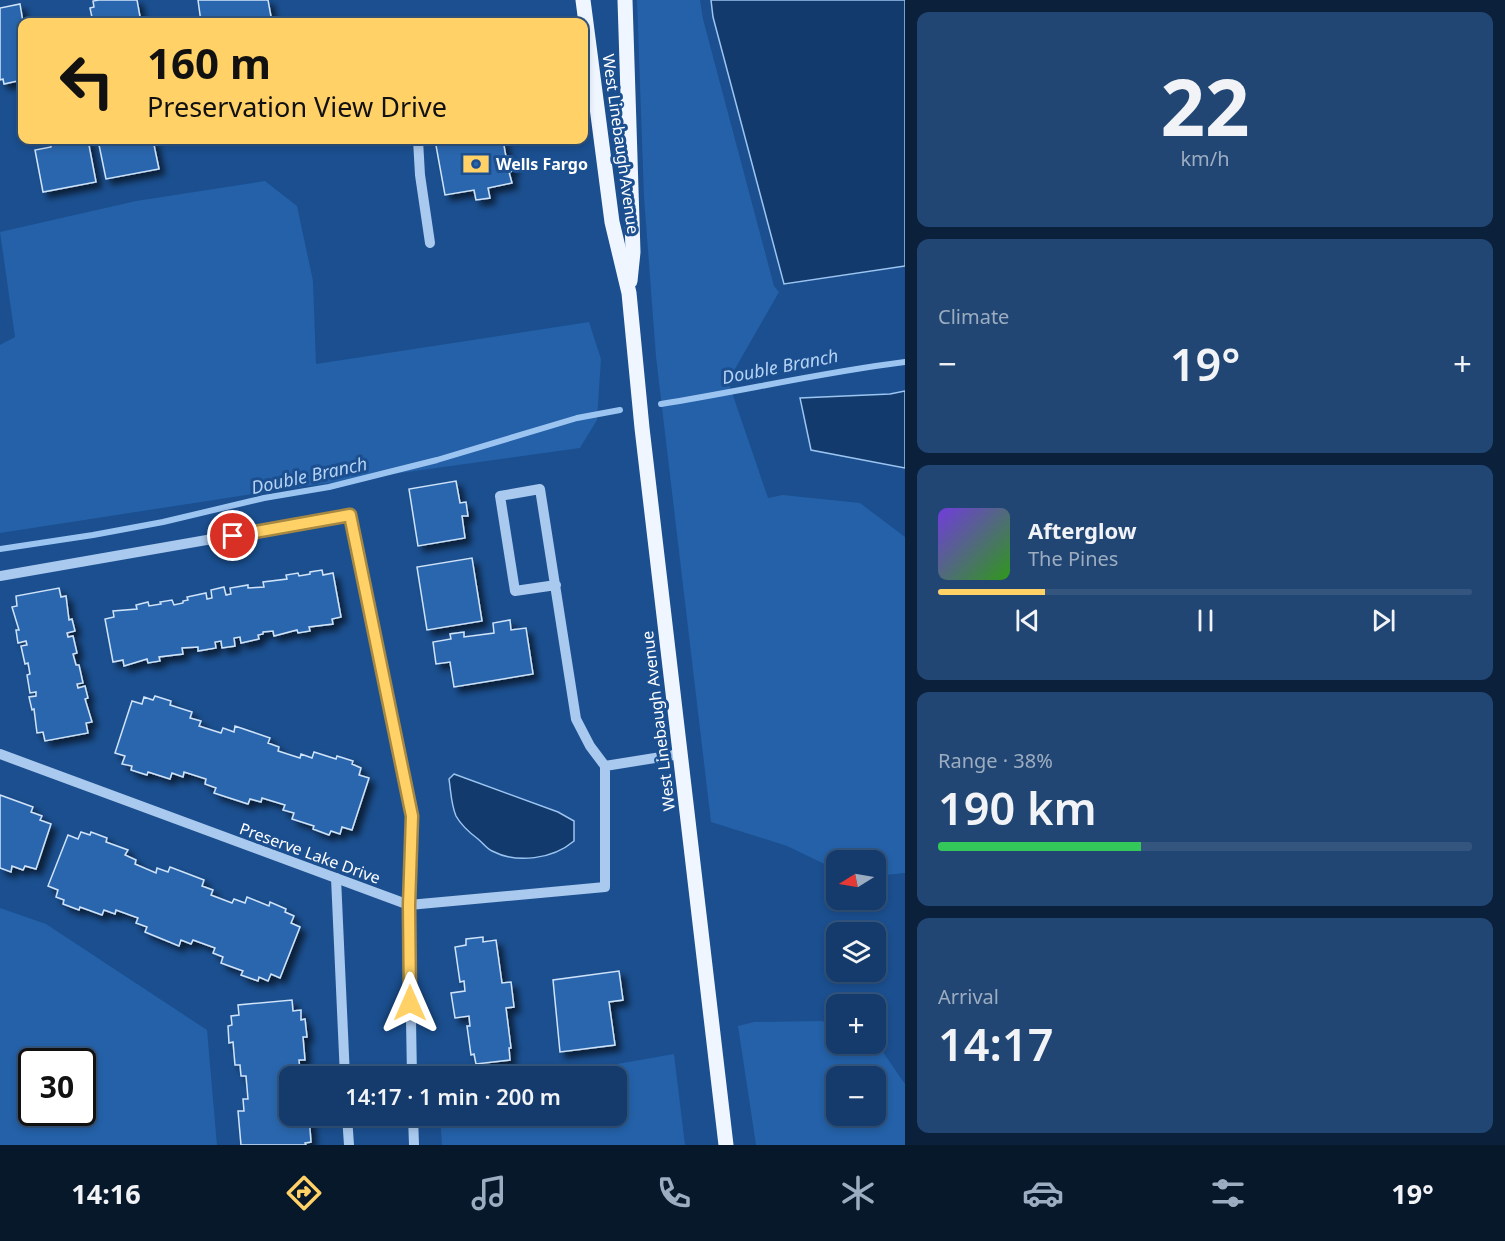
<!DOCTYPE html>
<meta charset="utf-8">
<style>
body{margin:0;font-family:"Noto Sans",sans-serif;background:#214673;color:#f1f3f6;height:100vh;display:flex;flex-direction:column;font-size:22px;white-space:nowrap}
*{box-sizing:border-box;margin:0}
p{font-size:20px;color:#9dadc1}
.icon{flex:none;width:33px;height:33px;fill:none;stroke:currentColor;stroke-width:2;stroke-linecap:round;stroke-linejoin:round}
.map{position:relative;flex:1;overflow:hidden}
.side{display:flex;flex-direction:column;gap:12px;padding:12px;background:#0b203b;width:600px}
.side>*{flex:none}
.top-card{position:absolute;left:18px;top:18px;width:570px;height:126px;border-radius:12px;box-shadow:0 3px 9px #0003,0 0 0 2px #33557e;background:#ffd166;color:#111;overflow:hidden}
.needle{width:39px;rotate:259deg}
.controls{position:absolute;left:826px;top:850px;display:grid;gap:12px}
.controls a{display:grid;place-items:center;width:60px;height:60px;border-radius:12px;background:#143b6b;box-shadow:0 3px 9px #0003,0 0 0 2px #33557e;font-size:30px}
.speed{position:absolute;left:18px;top:1048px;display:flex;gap:12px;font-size:30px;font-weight:700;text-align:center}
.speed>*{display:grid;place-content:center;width:78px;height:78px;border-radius:50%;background:#143b6b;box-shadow:0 3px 9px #0003,0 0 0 2px #33557e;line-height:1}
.speed .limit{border:3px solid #111;border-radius:9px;background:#fff;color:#111}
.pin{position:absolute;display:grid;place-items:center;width:51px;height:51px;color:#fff;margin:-26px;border:3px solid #fff;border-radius:50%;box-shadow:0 2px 6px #0007}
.me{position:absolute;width:66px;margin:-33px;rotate:0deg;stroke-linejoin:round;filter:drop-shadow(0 0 4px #0008)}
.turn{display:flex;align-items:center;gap:21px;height:126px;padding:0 30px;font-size:27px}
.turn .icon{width:78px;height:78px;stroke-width:2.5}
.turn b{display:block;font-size:42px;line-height:51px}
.big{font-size:45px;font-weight:600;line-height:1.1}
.side .widget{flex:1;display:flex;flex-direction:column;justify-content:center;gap:9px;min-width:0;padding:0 21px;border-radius:12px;background:#214673}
.side .dial{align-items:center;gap:0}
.dial b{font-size:78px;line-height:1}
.song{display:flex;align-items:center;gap:18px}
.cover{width:72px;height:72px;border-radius:9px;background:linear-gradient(135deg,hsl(260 70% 55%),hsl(110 70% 35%))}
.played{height:6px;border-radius:3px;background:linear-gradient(90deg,#ffd166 20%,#33557e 20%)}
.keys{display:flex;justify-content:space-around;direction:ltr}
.heat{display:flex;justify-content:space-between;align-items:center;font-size:33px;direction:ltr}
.charge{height:9px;border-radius:4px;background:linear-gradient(90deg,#34c759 38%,#33557e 0)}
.trip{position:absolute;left:279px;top:1066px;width:348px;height:60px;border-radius:12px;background:#143b6b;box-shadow:0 3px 9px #0003,0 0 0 2px #33557e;font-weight:600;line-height:60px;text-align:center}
.tab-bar{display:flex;height:96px;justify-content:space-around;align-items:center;background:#08182b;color:#9dadc1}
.tab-bar .icon{width:42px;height:42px}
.tab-bar .on{color:#ffd166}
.tab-bar b{font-size:27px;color:#f1f3f6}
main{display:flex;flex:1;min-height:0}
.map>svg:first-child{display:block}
.green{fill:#2461a8;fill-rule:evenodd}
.water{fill:#123a6d;stroke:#9cc4f0;stroke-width:1.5}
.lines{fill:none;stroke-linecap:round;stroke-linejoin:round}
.stream{stroke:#9cc4f0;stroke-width:6}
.building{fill:#2a66ad;stroke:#cfe3fa;stroke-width:1.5;filter:url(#shadow)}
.minor{stroke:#a9c9ee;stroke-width:10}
.major{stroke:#f0f6ff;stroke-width:15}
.route-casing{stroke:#a68842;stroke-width:15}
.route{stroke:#ffd166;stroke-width:10}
.labels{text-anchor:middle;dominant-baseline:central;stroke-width:6;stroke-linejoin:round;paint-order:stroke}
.street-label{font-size:16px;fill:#fff;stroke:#1b4f8f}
.poi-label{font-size:16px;font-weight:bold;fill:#fff;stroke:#1b4f8f;text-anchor:start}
.water-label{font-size:18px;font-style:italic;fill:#b5d3f5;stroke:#1b4f8f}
</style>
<main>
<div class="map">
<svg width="905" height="1145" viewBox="0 0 905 1145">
<defs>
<filter id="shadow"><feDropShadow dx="5.5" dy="5.5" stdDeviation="3" flood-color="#0009"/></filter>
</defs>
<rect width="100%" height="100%" fill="#1b4f8f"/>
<g class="green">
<polygon points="637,0 700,0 703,19 774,286 779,292 728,381 768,498 783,495 860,503 905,537 905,873 876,876 876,861 837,861 837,870 787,846 711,822 656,357 644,197"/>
<polygon points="265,181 297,206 313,281 316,364 589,322 601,359 597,420 580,448 285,489 0,533 0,345 15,337 0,232 136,201"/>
<path d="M 0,908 L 46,924 L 207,1030 L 217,1145 L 0,1145 ZM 32,1062 L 82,1062 L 82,1113 L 32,1113 Z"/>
<path d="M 822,1021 L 837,1027 L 837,1044 L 876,1044 L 876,1042 L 905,1084 L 905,1145 L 756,1145 L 738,1026 L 754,1022 ZM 837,1077 L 876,1077 L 876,1116 L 837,1116 Z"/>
<polygon points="674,1054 685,1145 442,1145 440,1116 616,1116 616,1077 543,1077"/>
</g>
<g class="water">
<polygon points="711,0 905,0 905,266 784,284 713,17"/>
<polygon points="905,391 905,468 811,450 800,398 890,394"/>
<path d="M 454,774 L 558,812 L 574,821 L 574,841 C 553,859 517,864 492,851 C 486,848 483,843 478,839 C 470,833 461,825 456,816 C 451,804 451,792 449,779 Z"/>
</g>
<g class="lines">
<g class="stream">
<path d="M 661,404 C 743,391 823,372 905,362"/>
<polyline points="0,549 93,535 163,522 264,498 329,487 437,460 577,418 620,410"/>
</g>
</g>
<g class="building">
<polygon points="99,0 137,0 141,22 93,22 90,8 94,7 93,1"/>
<polygon points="198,0 268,0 272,22 201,22"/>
<polygon points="20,4 23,22 22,80 4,84 3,79 0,80 0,8"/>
<polygon points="65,140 72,140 73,143 88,140 96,182 43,192 35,150 51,147 50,142"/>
<polygon points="98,140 153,140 159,169 106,179"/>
<polygon points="435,140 503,140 506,157 510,156 513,171 509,172 512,183 488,188 490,198 476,200 474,190 445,195"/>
<polygon points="456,481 460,503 466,502 468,516 462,516 465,538 418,546 409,489"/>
<polygon points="472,558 482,621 427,630 417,567"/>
<polygon points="322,570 323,575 333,573 341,617 332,619 333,624 309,627 310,631 298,633 297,630 274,636 273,631 263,632 263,634 258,635 259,639 241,643 240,637 234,638 235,646 222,648 221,641 215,642 216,648 198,651 198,647 182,648 183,654 159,657 160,661 148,663 147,659 124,666 123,660 113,662 105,619 114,617 113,611 137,609 136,605 148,602 149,606 161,604 160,602 172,600 174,605 183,603 183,601 188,600 187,597 206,593 207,599 212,598 211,590 224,587 226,595 231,594 230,588 248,585 248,588 264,587 263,582 287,579 286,575 298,573 299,576 310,574 310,572"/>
<polygon points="59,588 61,597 66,596 69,620 72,619 75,631 67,633 68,637 73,636 77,653 73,654 76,665 79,665 83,683 77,684 78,688 85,686 88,698 85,699 92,722 86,723 88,733 45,741 43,732 37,733 34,709 32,710 29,697 36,696 36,692 30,693 27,675 30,674 28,663 25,664 21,646 27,645 26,641 18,643 16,630 19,630 12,607 17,606 16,596"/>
<polygon points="510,620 511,630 526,628 533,674 454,687 450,662 436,664 433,642 451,639 450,634 464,632 464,637 494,633 493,623"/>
<polygon points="155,696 171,701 170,705 192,712 190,718 201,721 199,726 221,733 223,728 234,732 235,726 270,738 268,743 279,747 278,751 300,758 301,754 312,758 314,752 336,759 337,756 353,761 352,764 361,768 359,775 369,778 352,830 342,827 340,834 331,831 329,835 313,829 314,826 292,819 294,813 283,810 285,805 262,798 261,802 250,799 248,804 214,793 216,788 205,784 206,779 184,772 183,777 172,773 170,779 148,772 147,775 131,770 132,766 122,764 125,756 115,753 132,701 142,704 144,697 153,700"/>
<polygon points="0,795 33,807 31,812 42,816 40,820 51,824 36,869 25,866 23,870 12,866 11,872 0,868"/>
<polygon points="81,832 90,835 91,832 107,838 106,842 128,850 125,855 136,860 135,864 156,873 157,868 168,872 170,867 204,880 202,886 213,890 211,895 232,903 234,899 245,903 247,897 269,906 270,902 286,909 285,912 294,916 291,923 300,927 280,978 271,974 268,981 259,977 258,981 241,975 243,971 221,963 223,957 213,953 215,948 193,940 191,944 181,940 179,946 145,932 147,927 136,923 138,918 116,910 115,914 104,910 102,915 80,907 79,910 63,904 64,900 56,897 58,890 48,886 68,835 78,839"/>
<polygon points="483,937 483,942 496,940 502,983 511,982 514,1007 506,1008 511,1048 509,1048 510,1060 476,1064 474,1054 471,1055 467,1026 470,1026 469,1016 455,1018 451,993 465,991 464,981 460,982 455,947 466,945 466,939"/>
<polygon points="619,971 623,1000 609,1002 615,1045 560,1052 553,980"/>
<polygon points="292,1000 293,1011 301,1010 301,1020 305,1019 307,1037 303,1037 305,1060 299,1060 300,1072 295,1072 295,1077 290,1077 290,1116 309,1116 311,1142 305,1143 306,1145 241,1145 238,1111 244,1111 243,1099 248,1099 246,1076 241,1076 240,1065 235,1065 233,1042 229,1043 228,1026 232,1025 231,1016 239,1015 238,1005"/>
</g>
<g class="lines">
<g class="minor">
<polyline points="418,140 420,175 430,243"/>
<polyline points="0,576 350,515 412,816 409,905 412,1077"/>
<polyline points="556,585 515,591 500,496 540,489 576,719 590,746 605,766"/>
<polyline points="0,754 409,905 605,887 605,766 680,754"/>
<polyline points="336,878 345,1077"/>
<polyline points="347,1116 349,1145"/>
<polyline points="413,1116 414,1145"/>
</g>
<g class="major">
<polyline points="583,0 612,222 629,293 642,428 726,1145"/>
<polyline points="625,0 633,252 630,281"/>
</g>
</g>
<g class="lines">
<defs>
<polyline id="route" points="233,536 350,515 412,816 409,905 410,1003"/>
</defs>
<use href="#route" class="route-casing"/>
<use href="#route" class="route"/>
</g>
<defs>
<symbol id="bank-bare" viewBox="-9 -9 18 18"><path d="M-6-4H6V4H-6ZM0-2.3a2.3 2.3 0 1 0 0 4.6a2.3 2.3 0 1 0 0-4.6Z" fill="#ffd166" stroke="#1b4f8f" stroke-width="2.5" paint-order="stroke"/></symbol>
</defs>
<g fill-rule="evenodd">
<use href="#bank-bare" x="457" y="145" width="38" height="38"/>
</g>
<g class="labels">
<g class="street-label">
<text transform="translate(621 144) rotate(82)">West Linebaugh Avenue</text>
<text transform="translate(658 721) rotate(-97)">West Linebaugh Avenue</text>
<text transform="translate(310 853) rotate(20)">Preserve Lake Drive</text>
</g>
<g class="poi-label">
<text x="496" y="164">Wells Fargo</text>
</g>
<g class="water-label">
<text transform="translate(780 366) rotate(-11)">Double Branch</text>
<text transform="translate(309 475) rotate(-12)">Double Branch</text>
</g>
</g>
</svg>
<div class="controls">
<a><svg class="needle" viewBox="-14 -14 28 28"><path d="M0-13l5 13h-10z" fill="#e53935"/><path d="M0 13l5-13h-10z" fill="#9dadc1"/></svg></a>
<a><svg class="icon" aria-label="layers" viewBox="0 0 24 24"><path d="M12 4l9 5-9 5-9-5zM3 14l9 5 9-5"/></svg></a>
<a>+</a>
<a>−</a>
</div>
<div class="speed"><div class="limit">30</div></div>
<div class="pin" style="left:233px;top:536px;background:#d93025"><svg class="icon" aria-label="arrive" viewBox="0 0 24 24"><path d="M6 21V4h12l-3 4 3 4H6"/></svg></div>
<svg class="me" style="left:410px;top:1003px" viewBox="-20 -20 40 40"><path d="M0-17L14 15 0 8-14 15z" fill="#ffd166" stroke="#fff" stroke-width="4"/></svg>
<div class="trip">14:17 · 1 min · 200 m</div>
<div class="top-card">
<div class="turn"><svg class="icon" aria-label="left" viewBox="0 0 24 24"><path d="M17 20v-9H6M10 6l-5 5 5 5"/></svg><div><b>160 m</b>Preservation View Drive</div></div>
</div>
</div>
<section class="side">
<div class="widget dial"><b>22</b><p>km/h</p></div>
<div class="widget"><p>Climate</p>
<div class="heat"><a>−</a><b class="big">19°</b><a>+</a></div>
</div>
<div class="widget">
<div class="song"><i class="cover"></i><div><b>Afterglow</b><p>The Pines</p></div></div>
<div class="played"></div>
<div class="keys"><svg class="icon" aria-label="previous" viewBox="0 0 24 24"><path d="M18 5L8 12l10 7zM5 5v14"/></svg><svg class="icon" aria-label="pause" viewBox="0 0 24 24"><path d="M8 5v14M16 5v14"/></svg><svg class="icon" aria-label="next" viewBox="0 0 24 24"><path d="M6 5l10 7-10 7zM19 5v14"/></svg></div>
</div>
<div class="widget"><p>Range · 38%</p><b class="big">190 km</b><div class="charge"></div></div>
<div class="widget"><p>Arrival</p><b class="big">14:17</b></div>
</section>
</main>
<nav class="tab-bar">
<b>14:16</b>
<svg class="icon on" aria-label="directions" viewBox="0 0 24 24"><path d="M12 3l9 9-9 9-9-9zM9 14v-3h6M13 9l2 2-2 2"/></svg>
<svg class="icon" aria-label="music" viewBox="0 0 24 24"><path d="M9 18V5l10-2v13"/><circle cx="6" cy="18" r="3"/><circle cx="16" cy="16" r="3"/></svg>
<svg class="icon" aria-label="phone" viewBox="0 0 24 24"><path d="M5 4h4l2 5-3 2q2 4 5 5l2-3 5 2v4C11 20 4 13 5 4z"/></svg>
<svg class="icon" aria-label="climate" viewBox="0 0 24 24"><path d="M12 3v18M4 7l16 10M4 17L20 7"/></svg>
<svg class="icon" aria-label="car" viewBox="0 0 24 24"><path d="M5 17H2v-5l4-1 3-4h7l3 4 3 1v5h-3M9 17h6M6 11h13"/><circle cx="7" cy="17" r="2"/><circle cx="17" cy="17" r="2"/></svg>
<svg class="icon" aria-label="filters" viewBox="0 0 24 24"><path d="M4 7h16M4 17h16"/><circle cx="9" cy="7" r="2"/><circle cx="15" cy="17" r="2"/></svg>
<b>19°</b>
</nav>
